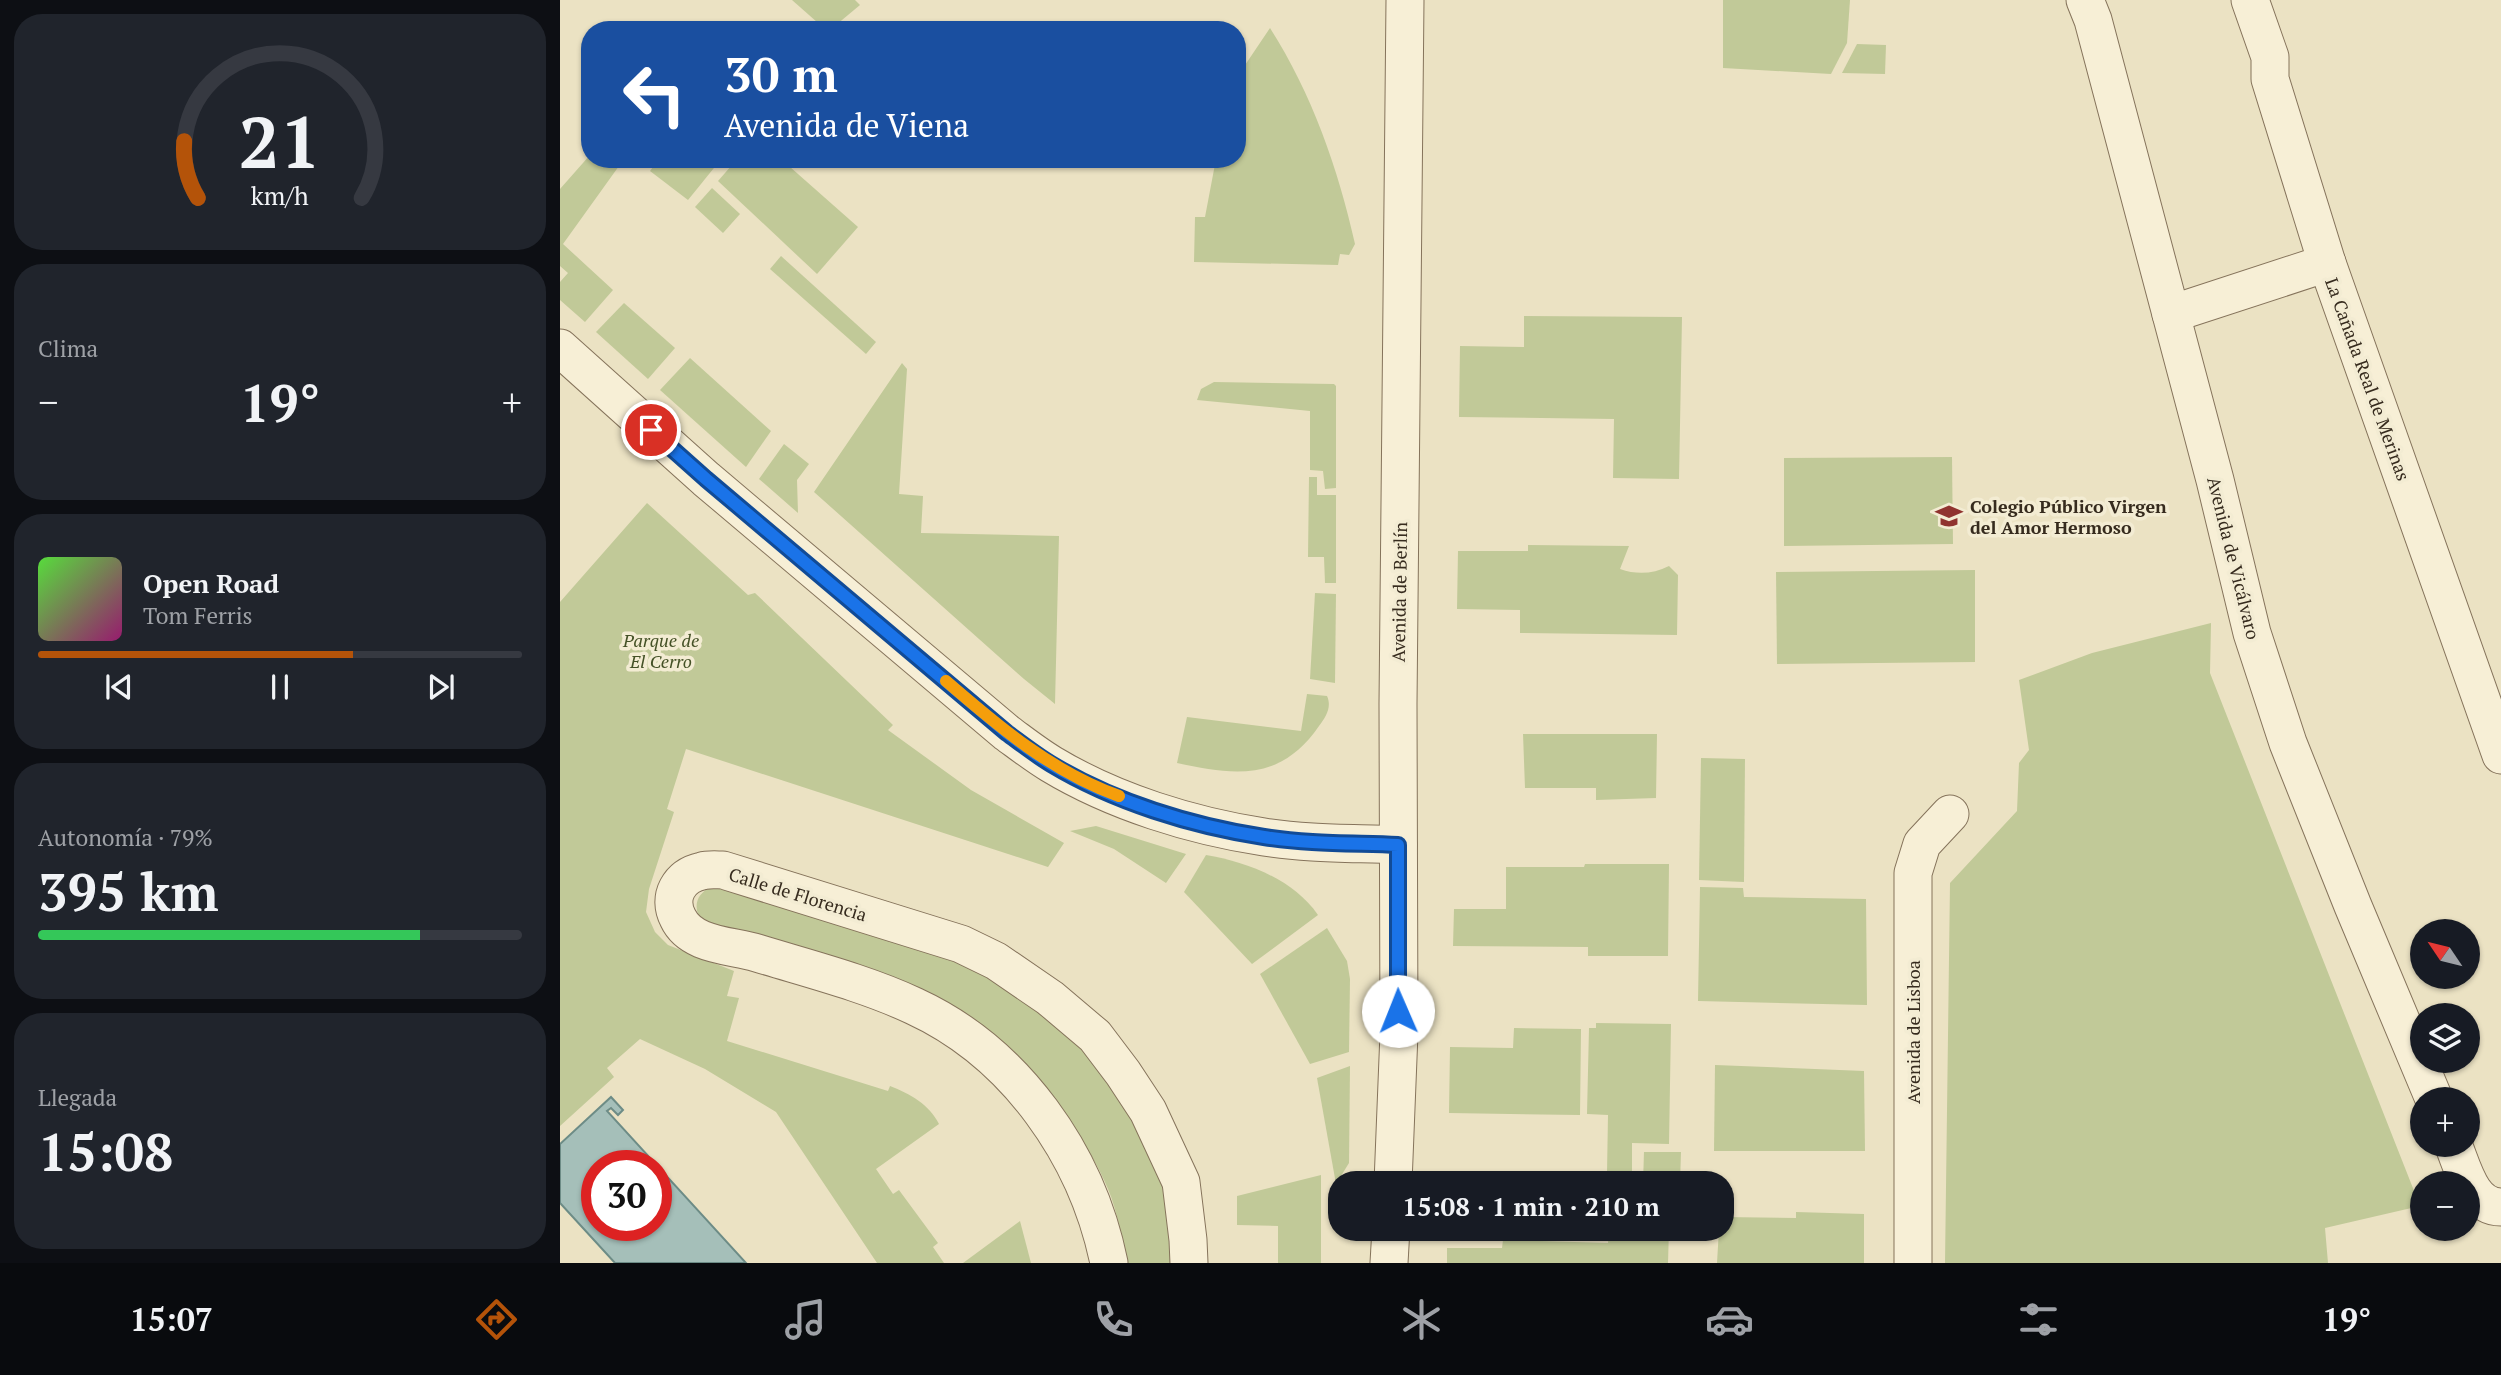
<!DOCTYPE html>
<html lang="es">
<meta charset="utf-8">
<style>
body{margin:0;font-family:"PT Serif",serif;background:#20242c;color:#f1f3f6;height:100vh;display:flex;flex-direction:column;font-size:26px;white-space:nowrap}
*{box-sizing:border-box;margin:0}
p{font-size:23px;color:#9ea1a6}
.icon{flex:none;width:38px;height:38px;fill:none;stroke:currentColor;stroke-width:2;stroke-linecap:round;stroke-linejoin:round}
.map{position:relative;flex:1;overflow:hidden}
.details{display:flex;flex-direction:column;gap:14px;padding:14px;background:#0d0f14;width:560px}
.details>*{flex:none}
.hud{position:absolute;left:21px;top:21px;width:665px;height:147px;border-radius:28px;box-shadow:0 2px 5px #0004;background:#1a4fa0;color:#fff;overflow:hidden}
.needle{width:46px;rotate:305deg}
.fabs{position:absolute;left:1850px;top:919px;display:grid;gap:14px}
.fabs a{display:grid;place-items:center;width:70px;height:70px;border-radius:50%;background:#171b24;box-shadow:0 2px 5px #0004;font-size:35px}
.speed{position:absolute;left:21px;top:1150px;display:flex;gap:14px;font-size:35px;font-weight:700;text-align:center}
.speed>*{display:grid;place-content:center;width:91px;height:91px;border-radius:50%;background:#171b24;box-shadow:0 2px 5px #0004;line-height:1}
.speed .limit{border:10px solid #d22;background:#fff;color:#111}
.pin{position:absolute;display:grid;place-items:center;width:60px;height:60px;color:#fff;margin:-30px;border:4px solid #fff;border-radius:50%;box-shadow:0 2px 7px #0007}
.me{position:absolute;width:77px;margin:-38px;rotate:359deg;stroke-linejoin:round;filter:drop-shadow(0 0 5px #0008)}
.turn{display:flex;align-items:center;gap:24px;height:147px;padding:0 28px;font-size:32px}
.turn .icon{width:91px;height:91px;stroke-width:2.5}
.turn b{display:block;font-size:49px;line-height:60px}
.big{font-size:52px;font-weight:800;line-height:1.1}
.details .tile{flex:1;display:flex;flex-direction:column;justify-content:center;gap:10px;min-width:0;padding:0 24px;border-radius:28px;background:#20242c}
.details .dial{align-items:center;gap:0}
.dial svg{height:182px;overflow:visible;fill:none;stroke:#363941;stroke-width:7;stroke-linecap:round;text-anchor:middle}
.dial text{fill:#f1f3f6;stroke:none}
.song{display:flex;align-items:center;gap:21px}
.cover{width:84px;height:84px;border-radius:10px;background:linear-gradient(135deg,hsl(110 70% 55%),hsl(320 70% 35%))}
.played{height:7px;border-radius:4px;background:linear-gradient(90deg,#b45309 65%,#363941 65%)}
.keys{display:flex;justify-content:space-around;direction:ltr}
.heat{display:flex;justify-content:space-between;align-items:center;font-size:38px;direction:ltr}
.charge{height:10px;border-radius:5px;background:linear-gradient(90deg,#34c759 79%,#363941 0)}
.trip{position:absolute;left:768px;top:1171px;width:406px;height:70px;border-radius:28px;background:#171b24;box-shadow:0 2px 5px #0004;font-weight:800;line-height:70px;text-align:center}
.tab-bar{display:flex;height:112px;justify-content:space-around;align-items:center;background:#090b0e;color:#9ea1a6}
.tab-bar .icon{width:49px;height:49px}
.tab-bar .active{color:#b45309}
.tab-bar b{font-size:32px;color:#f1f3f6}
main{display:flex;flex:1;min-height:0}
.map>svg:first-child{display:block}
.green{fill:#c1c998}
.water{fill:#a5bfb9;stroke:#6d8c86;stroke-width:2;fill-rule:evenodd}
.lines{fill:none;stroke-linecap:round;stroke-linejoin:round}
.street-casing{stroke:#85735b;stroke-width:39}
.street{stroke:#f7efd6;stroke-width:37}
.route-casing{stroke:#114b97;stroke-width:18}
.route{stroke:#1a73e8;stroke-width:12}
.slow{stroke:#f59e0b;stroke-width:12}
.labels{text-anchor:middle;dominant-baseline:central;stroke-width:7;stroke-linejoin:round;paint-order:stroke}
.street-label{font-size:18px;fill:#362b1e;stroke:#f3ecd3}
.poi-label{font-size:18px;font-weight:bold;fill:#362b1e;stroke:#f3ecd3;text-anchor:start}
.park-label{font-size:18px;font-style:italic;fill:#445126;stroke:#f3ecd3}
</style>
<main>
<section class="details">
<div class="tile dial"><svg viewBox="0 0 100 80">
<path d="M14 69A42 42 0 1 1 86 69"/>
<path d="M14 69A42 42 0 0 1 8 44" stroke="#b45309"/>
<text x="50" y="56" font-size="32" font-weight="700">21</text>
<text x="50" y="72" font-size="11">km/h</text>
</svg></div>
<div class="tile"><p>Clima</p>
<div class="heat"><a>−</a><b class="big">19°</b><a>+</a></div>
</div>
<div class="tile">
<div class="song"><i class="cover"></i><div><b>Open Road</b><p>Tom Ferris</p></div></div>
<div class="played"></div>
<div class="keys"><svg class="icon" aria-label="previous" viewBox="0 0 24 24"><path d="M18 5L8 12l10 7zM5 5v14"/></svg><svg class="icon" aria-label="pause" viewBox="0 0 24 24"><path d="M8 5v14M16 5v14"/></svg><svg class="icon" aria-label="next" viewBox="0 0 24 24"><path d="M6 5l10 7-10 7zM19 5v14"/></svg></div>
</div>
<div class="tile"><p>Autonomía · 79%</p><b class="big">395 km</b><div class="charge"></div></div>
<div class="tile"><p>Llegada</p><b class="big">15:08</b></div>
</section>
<div class="map">
<svg width="1941" height="1263" viewBox="0 0 1941 1263">
<rect width="100%" height="100%" fill="#ebe2c3"/>
<g class="green">
<polygon points="232,0 295,0 300,5 270,30 266,30"/>
<polygon points="1163,0 1290,0 1287,43 1271,74 1163,68"/>
<path d="M 710,28 C 752,94 778,168 795,244 L 789,255 L 780,254 L 778,265 L 634,262 L 635,217 L 645,217 L 656,159 L 677,159 L 677,77 Z"/>
<polygon points="1297,44 1326,45 1325,74 1282,73"/>
<polygon points="30,155 30,159 64,159 3,244 53,290 25,322 0,300 0,282 8,273 0,266 0,189"/>
<polygon points="99,159 153,159 158,163 128,200 90,171"/>
<polygon points="192,159 221,159 298,227 257,274 158,181 172,165"/>
<polygon points="152,188 180,214 163,233 135,207"/>
<polygon points="221,256 316,342 306,354 210,269"/>
<polygon points="64,303 115,348 88,379 36,332"/>
<polygon points="964,316 1122,317 1119,479 1053,478 1054,419 899,417 900,346 964,347"/>
<polygon points="130,358 211,431 186,467 100,390"/>
<polygon points="342,363 347,369 339,494 363,496 361,533 499,536 495,704 464,679 254,492"/>
<polygon points="654,382 774,384 776,386 776,488 765,489 763,471 750,470 750,411 637,400 641,389"/>
<polygon points="224,444 249,464 237,480 238,513 199,479"/>
<polygon points="1392,457 1393,544 1224,546 1224,458"/>
<polygon points="749,477 757,477 757,495 776,495 776,583 765,583 764,557 748,557"/>
<path d="M 87,503 L 188,595 L 195,593 L 333,725 L 328,730 L 411,790 L 504,843 L 488,867 L 126,749 L 107,809 L 114,812 L 89,889 L 86,912 L 95,932 L 108,945 L 174,971 L 167,996 L 179,998 L 167,1041 L 328,1091 L 330,1086 C 350,1094 369,1104 379,1124 L 316,1169 L 333,1194 L 339,1190 L 378,1243 L 373,1247 L 384,1263 L 317,1263 L 216,1112 L 145,1069 L 80,1039 L 47,1068 L 54,1077 L 0,1126 L 0,602 Z"/>
<path d="M 968,545 L 1069,546 L 1060,569 C 1077,575 1093,574 1109,566 L 1118,575 L 1117,635 L 960,633 L 960,610 L 897,609 L 898,551 L 968,551 Z"/>
<polygon points="1415,570 1415,662 1217,664 1216,572"/>
<polygon points="755,593 776,594 775,683 750,679"/>
<polygon points="1651,623 1650,673 1860,1206 1765,1228 1768,1263 1385,1263 1390,883 1457,811 1459,763 1469,750 1459,680 1532,653"/>
<path d="M 747,694 L 767,696 C 772,707 766,717 759,726 C 721,781 676,776 617,763 L 627,717 L 741,731 Z"/>
<polygon points="963,734 1097,734 1096,798 1036,800 1036,788 965,788"/>
<polygon points="1141,758 1185,759 1184,882 1139,880"/>
<polygon points="536,826 626,854 606,883 554,849 510,831"/>
<path d="M 646,855 C 687,862 733,879 758,915 L 692,964 L 624,892 Z"/>
<polygon points="1025,864 1109,864 1108,956 1028,956 1028,947 893,946 894,909 946,909 946,867 1024,867"/>
<path d="M 153,886 L 161,887 L 393,958 L 468,1000 L 525,1050 L 551,1082 L 584,1136 L 600,1176 L 610,1215 L 614,1263 L 567,1263 C 561,1239 558,1212 548,1189 C 530,1145 497,1105 466,1069 L 142,922 C 132,907 136,893 153,886 Z"/>
<polygon points="1140,887 1183,888 1184,897 1306,899 1307,1005 1138,1001"/>
<polygon points="767,928 787,961 790,979 789,1052 750,1064 700,974"/>
<polygon points="1036,1023 1111,1024 1109,1144 1072,1143 1072,1174 1047,1173 1048,1115 1027,1114 1029,1028 1036,1028"/>
<polygon points="954,1028 1021,1029 1020,1115 889,1113 890,1047 953,1048"/>
<polygon points="1155,1065 1304,1071 1305,1151 1154,1151"/>
<polygon points="790,1066 789,1163 776,1184 757,1078"/>
<polygon points="1084,1152 1121,1152 1120,1183 1083,1183"/>
<polygon points="761,1175 761,1263 718,1263 718,1226 677,1225 677,1196"/>
<polygon points="1236,1212 1304,1214 1304,1263 1157,1263 1159,1229 1162,1228 1162,1217 1236,1218"/>
<polygon points="460,1221 471,1263 403,1263"/>
<polygon points="1049,1229 1109,1229 1108,1263 887,1263 887,1248 942,1248 943,1240 1048,1243"/>
</g>
<path class="water" d="M 51,1097 L 63,1110 L 58,1115 L 51,1108 L 47,1111 L 186,1263 L 55,1263 L 0,1203 L 0,1144 ZM 37,1166 L 96,1166 L 96,1225 L 37,1225 Z"/>
<g class="lines">
<defs>
<g id="street">
<polyline points="1525,0 1533,20 1655,480 1692,633 1728,743 1793,906 1874,1099"/>
<polyline points="1690,0 1710,57 1710,79 1767,263 1941,755"/>
<polyline points="1611,314 1767,263"/>
<path d="M 0,348 L 146,479 L 447,733 C 462,744 476,755 491,764 C 554,802 632,826 704,837 C 748,844 793,843 838,845"/>
<path d="M 1893,1144 C 1903,1168 1911,1207 1941,1207"/>
<polyline points="833,1183 839,1033 838,704 845,0"/>
<path d="M 549,1263 C 527,1155 456,1053 354,1006 C 305,983 249,969 197,953 C 171,945 131,946 118,918 C 107,897 119,876 142,871 C 149,869 157,870 163,870 L 401,944 L 436,961 L 490,998 L 535,1036 L 563,1073 L 588,1111 L 621,1182 L 628,1240 L 629,1263"/>
<polyline points="829,1263 831,1228"/>
<polyline points="1353,1263 1353,873 1362,844 1390,814"/>
</g>
</defs>
<use href="#street" class="street-casing"/>
<use href="#street" class="street"/>
</g>
<g class="lines">
<defs>
<path id="route" d="M 91,430 L 146,479 L 447,733 C 462,744 476,755 491,764 C 554,802 632,826 704,837 C 748,844 793,843 838,845 L 838,1011"/>
</defs>
<use href="#route" class="route-casing"/>
<use href="#route" class="route"/>
<path class="slow" d="M 386,681 C 439,727 492,772 559,796"/>
</g>
<defs>
<symbol id="school-bare" viewBox="-9 -9 18 18"><path d="M0-5L7-2L0 1L-7-2ZM-4 1L0 2.5L4 1V4Q0 6-4 4Z" fill="#90332f" stroke="#f3ecd3" stroke-width="2.5" paint-order="stroke"/></symbol>
</defs>
<g fill-rule="evenodd">
<use href="#school-bare" x="1370" y="497" width="38" height="38"/>
</g>
<g class="labels">
<g class="street-label">
<text transform="translate(1808 379) rotate(70)">La Cañada Real de Merinas</text>
<text transform="translate(1674 558) rotate(76)">Avenida de Vicálvaro</text>
<text transform="translate(839 592) rotate(-89)">Avenida de Berlín</text>
<text transform="translate(238 894) rotate(17)">Calle de Florencia</text>
<text transform="translate(1353 1032) rotate(-90)">Avenida de Lisboa</text>
</g>
<g class="poi-label">
<text x="1410" y="506">Colegio Público Virgen<tspan x="1410" dy="21">del Amor Hermoso</tspan></text>
</g>
<g class="park-label">
<text x="101" y="640">Parque de<tspan x="101" dy="21">El Cerro</tspan></text>
</g>
</g>
</svg>
<div class="fabs">
<a><svg class="needle" viewBox="-14 -14 28 28"><path d="M0-13l5 13h-10z" fill="#e53935"/><path d="M0 13l5-13h-10z" fill="#9ea1a6"/></svg></a>
<a><svg class="icon" aria-label="layers" viewBox="0 0 24 24"><path d="M12 4l9 5-9 5-9-5zM3 14l9 5 9-5"/></svg></a>
<a>+</a>
<a>−</a>
</div>
<div class="speed"><div class="limit">30</div></div>
<div class="pin" style="left:91px;top:430px;background:#d93025"><svg class="icon" aria-label="arrive" viewBox="0 0 24 24"><path d="M6 21V4h12l-3 4 3 4H6"/></svg></div>
<svg class="me" style="left:838px;top:1011px" viewBox="-20 -20 40 40"><circle r="19" fill="#fff"/><path d="M0-13L10 11 0 6-10 11z" fill="#1a73e8"/></svg>
<div class="trip">15:08 · 1 min · 210 m</div>
<div class="hud">
<div class="turn"><svg class="icon" aria-label="left" viewBox="0 0 24 24"><path d="M17 20v-9H6M10 6l-5 5 5 5"/></svg><div><b>30 m</b>Avenida de Viena</div></div>
</div>
</div>
</main>
<nav class="tab-bar">
<b>15:07</b>
<svg class="icon active" aria-label="directions" viewBox="0 0 24 24"><path d="M12 3l9 9-9 9-9-9zM9 14v-3h6M13 9l2 2-2 2"/></svg>
<svg class="icon" aria-label="music" viewBox="0 0 24 24"><path d="M9 18V5l10-2v13"/><circle cx="6" cy="18" r="3"/><circle cx="16" cy="16" r="3"/></svg>
<svg class="icon" aria-label="phone" viewBox="0 0 24 24"><path d="M5 4h4l2 5-3 2q2 4 5 5l2-3 5 2v4C11 20 4 13 5 4z"/></svg>
<svg class="icon" aria-label="climate" viewBox="0 0 24 24"><path d="M12 3v18M4 7l16 10M4 17L20 7"/></svg>
<svg class="icon" aria-label="car" viewBox="0 0 24 24"><path d="M5 17H2v-5l4-1 3-4h7l3 4 3 1v5h-3M9 17h6M6 11h13"/><circle cx="7" cy="17" r="2"/><circle cx="17" cy="17" r="2"/></svg>
<svg class="icon" aria-label="filters" viewBox="0 0 24 24"><path d="M4 7h16M4 17h16"/><circle cx="9" cy="7" r="2"/><circle cx="15" cy="17" r="2"/></svg>
<b>19°</b>
</nav>
